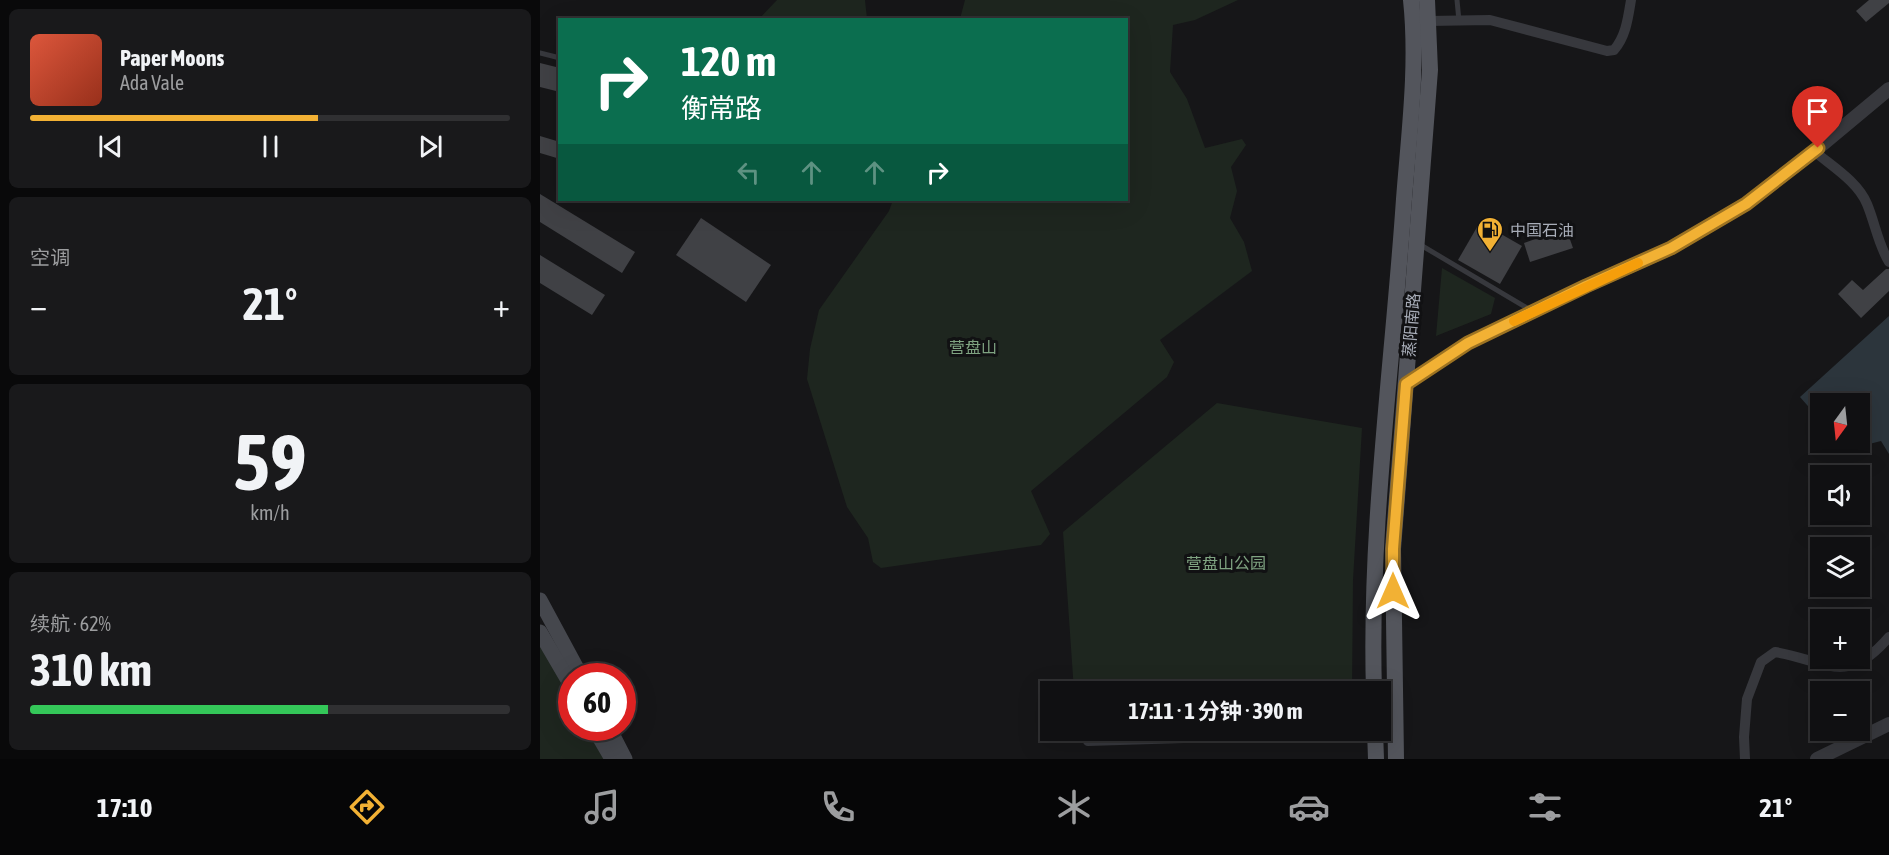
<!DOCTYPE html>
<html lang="zh">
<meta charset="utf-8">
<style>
body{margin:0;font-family:"Asap Condensed","Noto Sans SC",sans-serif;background:#19191b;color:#f1f3f6;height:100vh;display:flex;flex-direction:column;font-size:22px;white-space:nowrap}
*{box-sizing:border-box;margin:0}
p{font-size:20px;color:#9c9d9f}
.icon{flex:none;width:33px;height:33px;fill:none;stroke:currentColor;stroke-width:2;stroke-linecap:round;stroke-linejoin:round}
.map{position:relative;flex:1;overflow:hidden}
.sheet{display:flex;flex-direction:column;gap:9px;padding:9px;background:#09090a;width:540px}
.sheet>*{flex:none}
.banner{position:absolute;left:18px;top:18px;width:570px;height:183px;border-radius:0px;box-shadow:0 6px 24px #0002,0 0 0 2px #303032;background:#0b6e4f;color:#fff;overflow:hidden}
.needle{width:39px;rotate:195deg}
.fabs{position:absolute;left:1270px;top:393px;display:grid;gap:12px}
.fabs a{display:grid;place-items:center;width:60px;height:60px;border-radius:0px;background:#101012;box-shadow:0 6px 24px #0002,0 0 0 2px #303032;font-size:30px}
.speed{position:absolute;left:18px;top:663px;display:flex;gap:12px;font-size:30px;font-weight:700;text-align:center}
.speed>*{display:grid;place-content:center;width:78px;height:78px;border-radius:50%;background:#101012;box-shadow:0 6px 24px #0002,0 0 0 2px #303032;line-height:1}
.speed .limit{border:9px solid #d22;background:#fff;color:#111}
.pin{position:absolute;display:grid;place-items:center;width:51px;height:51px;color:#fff;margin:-62px -26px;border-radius:50% 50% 50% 0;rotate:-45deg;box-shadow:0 0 6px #0007}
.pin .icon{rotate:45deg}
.me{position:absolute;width:66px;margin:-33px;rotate:0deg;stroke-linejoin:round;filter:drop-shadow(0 0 4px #0008)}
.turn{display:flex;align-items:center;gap:21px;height:126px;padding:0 24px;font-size:27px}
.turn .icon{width:78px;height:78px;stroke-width:2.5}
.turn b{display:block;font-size:42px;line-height:51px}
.lanes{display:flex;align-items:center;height:57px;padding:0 24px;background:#0003;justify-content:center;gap:30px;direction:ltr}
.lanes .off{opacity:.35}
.big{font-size:45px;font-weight:700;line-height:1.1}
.sheet .card{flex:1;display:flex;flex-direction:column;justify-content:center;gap:9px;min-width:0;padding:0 21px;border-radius:9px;background:#19191b}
.sheet .dial{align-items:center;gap:0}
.dial b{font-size:78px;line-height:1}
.song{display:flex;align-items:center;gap:18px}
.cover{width:72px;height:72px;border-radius:9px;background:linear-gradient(135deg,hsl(10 70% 55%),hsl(10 70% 35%))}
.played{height:6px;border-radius:3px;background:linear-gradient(90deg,#f2b134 60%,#303032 60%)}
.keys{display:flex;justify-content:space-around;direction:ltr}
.heat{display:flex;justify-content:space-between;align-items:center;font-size:33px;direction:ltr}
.charge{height:9px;border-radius:4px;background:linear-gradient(90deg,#34c759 62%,#303032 0)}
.trip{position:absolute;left:500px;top:681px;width:351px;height:60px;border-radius:0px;background:#101012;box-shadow:0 6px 24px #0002,0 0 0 2px #303032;font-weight:700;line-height:60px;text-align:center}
.tabs{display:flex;height:96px;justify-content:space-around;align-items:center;background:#060607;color:#9c9d9f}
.tabs .icon{width:42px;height:42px}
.tabs .selected{color:#f2b134}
.tabs b{font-size:27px;color:#f1f3f6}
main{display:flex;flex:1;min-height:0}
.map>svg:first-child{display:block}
.green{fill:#1e261f}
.water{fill:#2c353c}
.building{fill:#404145}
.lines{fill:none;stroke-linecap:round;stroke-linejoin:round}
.service{stroke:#37383d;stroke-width:5}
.minor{stroke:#37383d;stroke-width:10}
.tertiary{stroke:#37383d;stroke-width:14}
.secondary{stroke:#45474d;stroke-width:15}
.primary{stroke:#53555c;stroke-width:16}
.route-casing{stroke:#9d7322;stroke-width:15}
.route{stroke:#f2b134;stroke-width:10}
.slow{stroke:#f59e0b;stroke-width:10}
.labels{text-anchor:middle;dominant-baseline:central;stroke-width:6;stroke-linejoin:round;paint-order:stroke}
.poi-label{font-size:16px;fill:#a8adb8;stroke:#111113;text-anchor:start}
.street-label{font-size:16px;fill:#a8adb8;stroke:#111113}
.park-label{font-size:16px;fill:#7fa381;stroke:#111113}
</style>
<main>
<section class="sheet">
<div class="card">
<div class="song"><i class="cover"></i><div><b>Paper Moons</b><p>Ada Vale</p></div></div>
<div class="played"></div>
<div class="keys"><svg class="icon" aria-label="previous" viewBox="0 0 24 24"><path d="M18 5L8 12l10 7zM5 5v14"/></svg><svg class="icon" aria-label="pause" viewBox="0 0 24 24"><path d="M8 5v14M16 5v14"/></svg><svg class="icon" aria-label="next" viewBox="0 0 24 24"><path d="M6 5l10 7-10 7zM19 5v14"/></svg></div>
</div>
<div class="card"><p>空调</p>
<div class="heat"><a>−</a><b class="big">21°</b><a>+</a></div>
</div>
<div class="card dial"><b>59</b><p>km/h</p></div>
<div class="card"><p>续航 · 62%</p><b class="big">310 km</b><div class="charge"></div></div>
</section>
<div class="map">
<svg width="1349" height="759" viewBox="0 0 1349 759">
<rect width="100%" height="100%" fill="#161618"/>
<g class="green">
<polygon points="237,0 325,0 327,19 219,19"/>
<polygon points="425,0 698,0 655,20 633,25 630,72 647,99 665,148 702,139 706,145 691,167 697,191 690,218 704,242 712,271 620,340 634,362 627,377 491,491 510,534 501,545 341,568 333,562 328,538 307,507 267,379 270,349 279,310 349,211 353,200 586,200 586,20 420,19"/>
<polygon points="902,268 955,298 951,314 896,336"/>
<polygon points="677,403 822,428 813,580 812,691 534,691 523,532"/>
<polygon points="0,640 31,696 32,728 49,728 67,759 0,759"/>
<polygon points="553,731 794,731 566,735"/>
</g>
<polygon class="water" points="1349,316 1349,454 1341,441 1306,450 1299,443 1320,442 1320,404 1281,404 1281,421 1260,397"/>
<g class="building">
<polygon points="1329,0 1349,0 1349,3 1326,22 1316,11"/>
<polygon points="0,63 20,68 20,92 0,87"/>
<polygon points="0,136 20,142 20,159 0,153"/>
<polygon points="0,194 95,252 82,273 0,222"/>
<polygon points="161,218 231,265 206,302 136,255"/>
<polygon points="940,222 982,246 960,284 918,260"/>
<polygon points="1026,228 1033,248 990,262 984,243"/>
<polygon points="0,255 65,295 52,315 0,283"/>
<polygon points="1346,269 1349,269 1349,291 1321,318 1298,294 1312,280 1323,290"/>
</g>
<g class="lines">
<g class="service">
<polyline points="917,0 919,21"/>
<polyline points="0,53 20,58"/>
<polyline points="879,244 992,311"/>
</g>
<g class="minor">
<path d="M 888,21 L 950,20 L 1067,51 L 1074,50 C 1086,36 1088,18 1091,0"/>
<path d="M 1274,151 C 1293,167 1318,182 1327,204 C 1335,223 1338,244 1349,262"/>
<polyline points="548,741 835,732"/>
<path d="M 1205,759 L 1204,737 L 1207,699 L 1221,662 L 1235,652 C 1288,661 1306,687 1349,637"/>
</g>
<g class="tertiary">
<polyline points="866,384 928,343 1046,286 1131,248 1206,204 1278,148 1349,89"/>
<polyline points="1277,759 1349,724"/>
</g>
<g class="secondary">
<polyline points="0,600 41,676"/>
<polyline points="0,632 32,687"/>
<polyline points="54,728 72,759"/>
<polyline points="69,728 85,759"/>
</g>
<g class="primary">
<path d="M 834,692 C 829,527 853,363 864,199 C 869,133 878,66 871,0"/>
<polyline points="835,730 836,759"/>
<polyline points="856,759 853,549 890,70 887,0"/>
</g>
</g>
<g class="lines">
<defs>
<polyline id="route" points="853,591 853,549 866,384 928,343 1046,286 1131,248 1206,204 1278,148"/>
</defs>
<use href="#route" class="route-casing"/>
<use href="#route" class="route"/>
<polyline class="slow" points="974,321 1098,263"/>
</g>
<defs>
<symbol id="fuel-pin" viewBox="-11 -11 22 30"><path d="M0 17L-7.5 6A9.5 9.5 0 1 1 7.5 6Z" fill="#f2b134" stroke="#111113"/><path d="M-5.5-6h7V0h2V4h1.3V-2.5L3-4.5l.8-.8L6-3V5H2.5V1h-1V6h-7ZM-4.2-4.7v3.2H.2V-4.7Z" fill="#111"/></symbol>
</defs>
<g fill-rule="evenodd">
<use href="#fuel-pin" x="935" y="215" width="30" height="40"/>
</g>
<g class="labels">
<g class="poi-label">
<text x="970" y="230">中国石油</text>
</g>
<g class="street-label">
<text transform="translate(871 325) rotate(-85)">蒸阳南路</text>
</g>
<g class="park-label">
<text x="433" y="347">营盘山</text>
<text x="686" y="563">营盘山公园</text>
</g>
</g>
</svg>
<div class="fabs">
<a><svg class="needle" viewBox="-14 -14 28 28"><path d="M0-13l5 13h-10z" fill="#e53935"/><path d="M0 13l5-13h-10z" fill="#9c9d9f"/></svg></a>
<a><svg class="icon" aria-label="sound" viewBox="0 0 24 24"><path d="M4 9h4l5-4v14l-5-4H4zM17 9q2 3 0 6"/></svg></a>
<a><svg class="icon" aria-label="layers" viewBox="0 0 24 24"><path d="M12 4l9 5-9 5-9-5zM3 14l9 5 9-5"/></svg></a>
<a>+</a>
<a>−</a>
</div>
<div class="speed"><div class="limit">60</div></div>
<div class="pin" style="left:1278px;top:148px;background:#d93025"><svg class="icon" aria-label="arrive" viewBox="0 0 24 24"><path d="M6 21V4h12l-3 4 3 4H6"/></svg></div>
<svg class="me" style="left:853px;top:591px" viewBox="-20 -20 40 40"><path d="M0-17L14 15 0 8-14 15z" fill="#f2b134" stroke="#fff" stroke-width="4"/></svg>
<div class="trip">17:11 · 1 分钟 · 390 m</div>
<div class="banner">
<div class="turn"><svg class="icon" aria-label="right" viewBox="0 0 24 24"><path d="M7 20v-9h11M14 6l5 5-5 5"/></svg><div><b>120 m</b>衡常路</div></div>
<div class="lanes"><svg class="icon off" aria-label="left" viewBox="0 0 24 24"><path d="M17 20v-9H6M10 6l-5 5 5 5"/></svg><svg class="icon off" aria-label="ahead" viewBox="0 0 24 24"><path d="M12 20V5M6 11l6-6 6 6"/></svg><svg class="icon off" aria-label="ahead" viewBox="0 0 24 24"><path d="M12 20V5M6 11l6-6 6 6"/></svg><svg class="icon" aria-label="right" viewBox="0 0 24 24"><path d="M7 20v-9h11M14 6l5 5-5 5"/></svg></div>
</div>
</div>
</main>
<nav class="tabs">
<b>17:10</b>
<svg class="icon selected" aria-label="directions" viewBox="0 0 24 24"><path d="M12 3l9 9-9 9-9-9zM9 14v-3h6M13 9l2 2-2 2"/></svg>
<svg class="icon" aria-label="music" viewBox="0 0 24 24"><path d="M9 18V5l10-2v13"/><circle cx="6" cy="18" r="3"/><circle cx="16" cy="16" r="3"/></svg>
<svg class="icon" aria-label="phone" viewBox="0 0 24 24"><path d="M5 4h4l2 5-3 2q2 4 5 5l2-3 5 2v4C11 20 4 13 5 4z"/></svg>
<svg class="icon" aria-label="climate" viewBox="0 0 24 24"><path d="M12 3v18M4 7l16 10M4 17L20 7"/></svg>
<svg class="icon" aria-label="car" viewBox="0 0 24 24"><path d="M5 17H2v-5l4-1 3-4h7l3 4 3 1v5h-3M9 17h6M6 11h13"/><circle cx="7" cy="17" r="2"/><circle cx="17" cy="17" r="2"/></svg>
<svg class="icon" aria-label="filters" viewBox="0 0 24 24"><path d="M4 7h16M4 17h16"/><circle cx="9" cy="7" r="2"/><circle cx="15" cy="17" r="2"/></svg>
<b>21°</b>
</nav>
